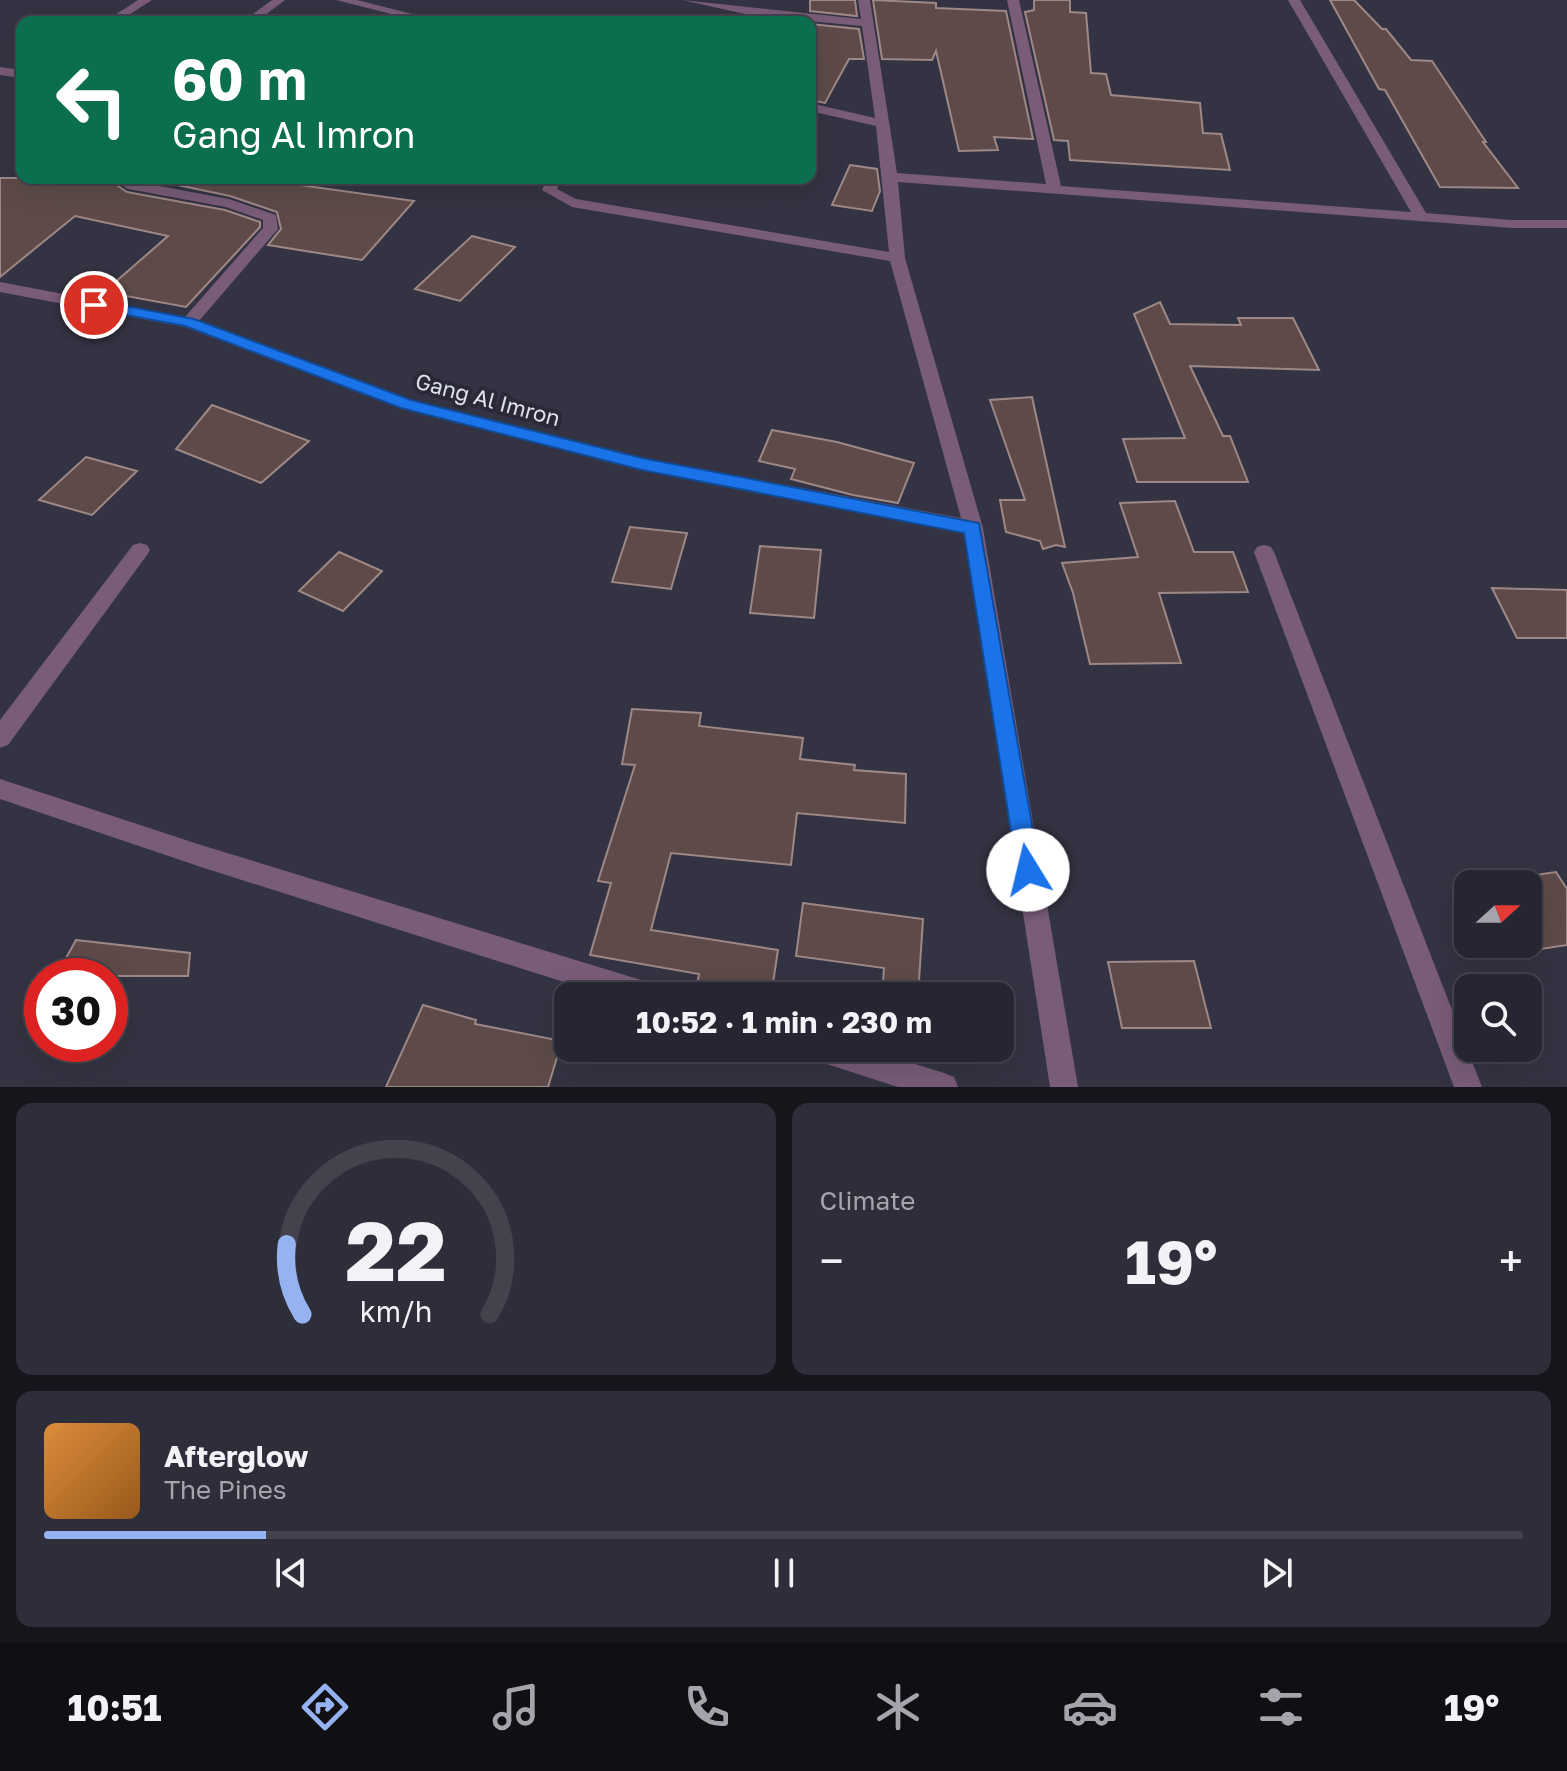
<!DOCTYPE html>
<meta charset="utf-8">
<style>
body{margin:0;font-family:"Golos Text",sans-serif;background:#2e2e3a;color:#f1f3f6;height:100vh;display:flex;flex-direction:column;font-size:30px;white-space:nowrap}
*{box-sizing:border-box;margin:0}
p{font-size:26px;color:#a4a5ac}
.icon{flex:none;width:44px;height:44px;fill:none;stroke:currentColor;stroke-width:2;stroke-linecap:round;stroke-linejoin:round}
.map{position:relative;height:1087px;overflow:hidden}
.details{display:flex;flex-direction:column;gap:16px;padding:16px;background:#15151c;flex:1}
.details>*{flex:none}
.hud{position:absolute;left:16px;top:16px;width:800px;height:168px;border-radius:16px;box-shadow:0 8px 32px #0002,0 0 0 2px #42434d;background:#0b6e4f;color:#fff;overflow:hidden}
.needle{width:52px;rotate:69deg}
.fabs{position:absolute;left:1454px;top:870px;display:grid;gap:16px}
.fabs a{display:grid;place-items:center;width:88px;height:88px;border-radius:16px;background:#262632;box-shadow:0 8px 32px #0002,0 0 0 2px #42434d;font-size:40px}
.speed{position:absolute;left:24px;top:958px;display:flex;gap:16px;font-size:40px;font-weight:700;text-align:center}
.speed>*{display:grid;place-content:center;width:104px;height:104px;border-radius:50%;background:#262632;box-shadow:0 8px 32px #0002,0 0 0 2px #42434d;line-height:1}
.speed .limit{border:12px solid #d22;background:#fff;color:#111}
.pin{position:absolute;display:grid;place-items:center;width:68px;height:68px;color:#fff;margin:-34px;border:4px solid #fff;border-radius:50%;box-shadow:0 2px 8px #0007}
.me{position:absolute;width:88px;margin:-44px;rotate:351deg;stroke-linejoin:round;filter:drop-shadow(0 0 6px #0008)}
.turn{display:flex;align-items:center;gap:28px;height:168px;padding:0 24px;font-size:36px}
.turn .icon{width:104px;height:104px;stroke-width:2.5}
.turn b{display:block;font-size:56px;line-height:68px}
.big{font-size:60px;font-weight:700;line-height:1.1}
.details .tile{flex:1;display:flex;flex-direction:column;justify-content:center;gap:12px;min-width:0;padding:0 28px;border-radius:16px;background:#2e2e3a}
.details .dial{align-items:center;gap:0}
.dial svg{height:208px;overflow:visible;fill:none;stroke:#42434d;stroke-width:7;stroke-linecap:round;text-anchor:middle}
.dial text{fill:#f1f3f6;stroke:none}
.song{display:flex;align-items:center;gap:24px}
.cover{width:96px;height:96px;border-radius:12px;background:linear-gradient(135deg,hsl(30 70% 55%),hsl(30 70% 35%))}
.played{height:8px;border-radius:4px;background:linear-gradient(90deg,#95b2f1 15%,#42434d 15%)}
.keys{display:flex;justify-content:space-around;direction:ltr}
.heat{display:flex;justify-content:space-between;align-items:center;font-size:44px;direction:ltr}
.details .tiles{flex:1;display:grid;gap:16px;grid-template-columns:1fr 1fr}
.tile:last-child{grid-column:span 2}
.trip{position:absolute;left:554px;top:982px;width:460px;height:80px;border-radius:16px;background:#262632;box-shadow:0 8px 32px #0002,0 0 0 2px #42434d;font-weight:700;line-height:80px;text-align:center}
.dock{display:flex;height:128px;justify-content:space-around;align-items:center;background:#0f0f14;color:#a4a5ac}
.dock .icon{width:56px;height:56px}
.dock .on{color:#95b2f1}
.dock b{font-size:36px;color:#f1f3f6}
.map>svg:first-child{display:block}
.building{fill:#5e4b49;stroke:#9e8886;stroke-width:2}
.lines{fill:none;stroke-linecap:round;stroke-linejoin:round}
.street{fill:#795c78;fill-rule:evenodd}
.route{fill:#1a73e8;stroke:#114b97;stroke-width:2}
.labels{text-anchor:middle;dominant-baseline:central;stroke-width:8;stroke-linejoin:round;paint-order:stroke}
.street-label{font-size:22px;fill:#dfe0ea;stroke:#292938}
</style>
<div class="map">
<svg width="1567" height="1087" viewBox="0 0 1567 1087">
<rect width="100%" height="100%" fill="#333343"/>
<g class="building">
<polygon points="810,0 855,0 857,16 810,11"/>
<polygon points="873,0 936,3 936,8 1006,11 1033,139 994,137 998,150 959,151 936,51 932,60 882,59"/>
<polygon points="1034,0 1070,0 1070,12 1086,13 1091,73 1106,74 1111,95 1200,103 1203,133 1221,134 1230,170 1070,160 1068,141 1054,140 1025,12 1034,10"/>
<polygon points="1330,0 1354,0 1382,29 1386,29 1411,60 1432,61 1486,142 1483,142 1518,188 1440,187 1385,90 1379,89"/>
<polygon points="810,24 859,29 864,59 849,59 825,103 810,100"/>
<polygon points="850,165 877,169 880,191 872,211 832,205"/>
<polygon points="0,178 71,178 113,184 114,178 122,178 118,186 127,192 225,210 260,222 260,227 186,307 104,292 168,236 75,216 0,277"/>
<polygon points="144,178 307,178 300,185 414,201 362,260 268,245 281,229 277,212 230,196"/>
<polygon points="472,236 515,247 460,301 415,289"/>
<polygon points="1160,302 1170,324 1241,325 1238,318 1293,318 1319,370 1190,366 1223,436 1230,436 1248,482 1137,482 1123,439 1185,438 1134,314"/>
<polygon points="1032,397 1062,534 1065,547 1056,545 1043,549 1040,541 1006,532 1000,500 1025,500 990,400"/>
<polygon points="212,405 309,441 261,483 176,449"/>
<polygon points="772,430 837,442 914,463 898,503 853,495 791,479 795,469 759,461"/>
<polygon points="86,457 137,471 92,515 39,500"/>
<polygon points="1175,501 1194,552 1233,552 1248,592 1159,593 1181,663 1090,664 1073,593 1062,563 1138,557 1120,503"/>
<polygon points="630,527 687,533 671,589 612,582"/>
<polygon points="760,546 821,550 814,618 750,613"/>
<polygon points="339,552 382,571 343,611 299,591"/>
<polygon points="1492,588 1567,590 1567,638 1517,638"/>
<polygon points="632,709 701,713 699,726 803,738 800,759 855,765 854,770 906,774 905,823 797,813 791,865 671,853 651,930 778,950 771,996 697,985 699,974 590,955 611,883 598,881 635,765 622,764"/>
<polygon points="1556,872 1567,889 1567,945 1520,952 1515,944 1528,944 1528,884 1480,883"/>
<polygon points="803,903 923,919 918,996 882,996 884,968 796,956"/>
<polygon points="76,940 190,953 188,976 56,976"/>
<polygon points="1194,961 1211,1028 1122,1028 1108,962"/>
<polygon points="423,1005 476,1020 475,1024 562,1041 548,1087 386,1087"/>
</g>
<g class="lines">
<g class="street">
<polygon points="138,0 152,0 118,22 104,22"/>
<polygon points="272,0 285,0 256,22 242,22"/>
<polygon points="336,0 357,0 444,22 423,22"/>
<polygon points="682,0 861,19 858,0 870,0 897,173 1046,184 1007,0 1019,0 1061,186 1411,212 1288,0 1300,0 1426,213 1512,220 1567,220 1567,228 1512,228 898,182 905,258 983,528 1078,1087 1050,1087 964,533 642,470 401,408 185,327 0,292 0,282 185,317 263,228 263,220 226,207 128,189 121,185 126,178 141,178 138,182 229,199 276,215 278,229 199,321 412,400 642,458 961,518 890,261 572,207 542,190 548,178 562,178 557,189 576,199 889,252 876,126 810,111 810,103 875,118 862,26 754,16"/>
<polygon points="0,67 22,70 22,78 0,75"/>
<polygon points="140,543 147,545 150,550 147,555 8,745 0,748 0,720 133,545"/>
<polygon points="1264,545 1271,547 1274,552 1482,1087 1454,1087 1254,552 1257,547"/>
<polygon points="0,779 201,845 651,983 661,986 665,996 608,996 201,867 0,799"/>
<polygon points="804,1048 864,1048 944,1073 954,1077 958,1087 898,1087 808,1058"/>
</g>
</g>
<polygon class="route" points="94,300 194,319 411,400 642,458 979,523 1040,870 1036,877 1028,880 1020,877 1017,870 964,533 642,470 401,408 185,326 89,308 87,305"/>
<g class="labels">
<g class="street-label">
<text transform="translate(488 399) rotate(15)">Gang Al Imron</text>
</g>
</g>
</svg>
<div class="fabs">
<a><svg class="needle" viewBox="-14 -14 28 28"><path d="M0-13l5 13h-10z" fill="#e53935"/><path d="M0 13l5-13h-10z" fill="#a4a5ac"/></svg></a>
<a><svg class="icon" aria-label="search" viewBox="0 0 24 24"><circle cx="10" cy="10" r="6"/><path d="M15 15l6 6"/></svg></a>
</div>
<div class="speed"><div class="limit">30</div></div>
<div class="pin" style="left:94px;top:305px;background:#d93025"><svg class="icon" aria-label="arrive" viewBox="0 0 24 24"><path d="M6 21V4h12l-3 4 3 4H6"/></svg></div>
<svg class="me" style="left:1028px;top:870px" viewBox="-20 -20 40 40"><circle r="19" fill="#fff"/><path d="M0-13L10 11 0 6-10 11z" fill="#1a73e8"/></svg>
<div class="trip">10:52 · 1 min · 230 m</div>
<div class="hud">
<div class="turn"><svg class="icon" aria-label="left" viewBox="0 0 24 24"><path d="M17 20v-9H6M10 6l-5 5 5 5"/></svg><div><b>60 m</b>Gang Al Imron</div></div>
</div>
</div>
<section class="details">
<div class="tiles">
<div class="tile dial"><svg viewBox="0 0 100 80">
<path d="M14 69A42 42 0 1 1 86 69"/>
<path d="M14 69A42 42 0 0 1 8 42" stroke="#95b2f1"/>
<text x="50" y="56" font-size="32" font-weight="700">22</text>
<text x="50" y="72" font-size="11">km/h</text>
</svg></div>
<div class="tile"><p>Climate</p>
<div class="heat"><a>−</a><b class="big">19°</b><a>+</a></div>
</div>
<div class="tile">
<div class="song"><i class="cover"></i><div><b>Afterglow</b><p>The Pines</p></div></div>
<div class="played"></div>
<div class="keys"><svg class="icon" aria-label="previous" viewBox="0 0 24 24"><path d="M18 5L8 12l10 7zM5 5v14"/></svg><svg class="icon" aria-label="pause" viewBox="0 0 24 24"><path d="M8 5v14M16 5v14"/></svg><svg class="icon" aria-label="next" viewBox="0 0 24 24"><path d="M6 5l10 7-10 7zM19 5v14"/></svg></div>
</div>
</div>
</section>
<nav class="dock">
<b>10:51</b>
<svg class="icon on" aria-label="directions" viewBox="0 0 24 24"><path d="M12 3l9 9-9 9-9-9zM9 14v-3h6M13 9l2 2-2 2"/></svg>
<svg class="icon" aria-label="music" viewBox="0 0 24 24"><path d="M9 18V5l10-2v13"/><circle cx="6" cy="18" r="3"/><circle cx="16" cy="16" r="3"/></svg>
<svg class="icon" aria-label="phone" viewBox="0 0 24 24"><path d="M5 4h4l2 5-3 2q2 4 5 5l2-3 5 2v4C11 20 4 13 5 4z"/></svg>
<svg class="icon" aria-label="climate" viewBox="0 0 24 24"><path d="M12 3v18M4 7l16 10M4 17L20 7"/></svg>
<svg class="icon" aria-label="car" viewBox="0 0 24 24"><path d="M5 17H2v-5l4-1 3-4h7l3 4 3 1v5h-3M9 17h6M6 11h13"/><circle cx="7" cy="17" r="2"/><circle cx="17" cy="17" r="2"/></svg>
<svg class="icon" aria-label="filters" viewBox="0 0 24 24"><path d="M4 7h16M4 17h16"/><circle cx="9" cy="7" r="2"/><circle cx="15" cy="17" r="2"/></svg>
<b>19°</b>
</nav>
